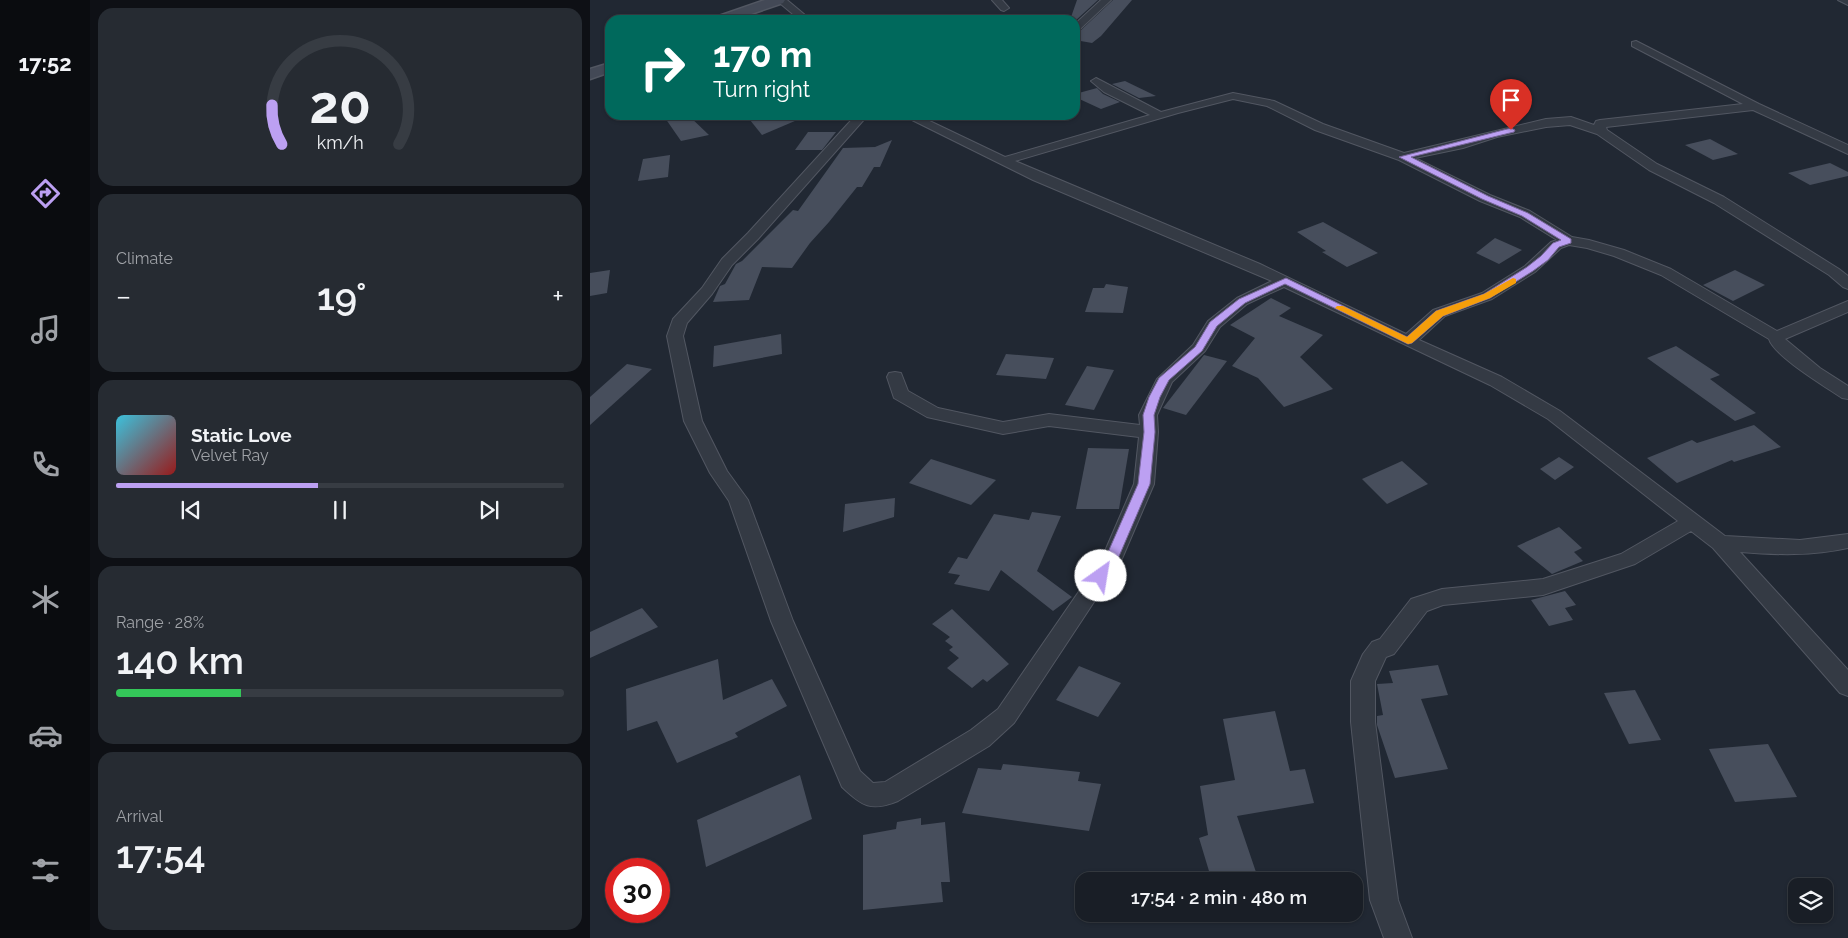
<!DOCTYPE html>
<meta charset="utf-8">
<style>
body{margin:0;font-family:Raleway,sans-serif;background:#262b32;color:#f1f3f6;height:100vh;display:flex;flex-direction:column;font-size:19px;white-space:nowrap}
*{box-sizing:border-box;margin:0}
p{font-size:16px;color:#9fa2a7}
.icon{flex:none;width:28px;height:28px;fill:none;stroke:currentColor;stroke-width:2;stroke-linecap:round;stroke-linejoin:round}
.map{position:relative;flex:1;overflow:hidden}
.panel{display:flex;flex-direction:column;gap:8px;padding:8px;background:#0e1015;width:500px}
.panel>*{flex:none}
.top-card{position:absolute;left:15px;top:15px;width:475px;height:105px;border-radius:15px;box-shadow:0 1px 4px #0004,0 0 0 1px #373c43;background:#00695c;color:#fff;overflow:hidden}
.tools{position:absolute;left:1198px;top:878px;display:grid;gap:10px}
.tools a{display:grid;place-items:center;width:45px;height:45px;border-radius:10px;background:#191e26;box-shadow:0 1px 4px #0004,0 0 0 1px #373c43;font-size:25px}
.speed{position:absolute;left:15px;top:858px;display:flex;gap:10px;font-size:25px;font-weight:700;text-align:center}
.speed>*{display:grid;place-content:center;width:65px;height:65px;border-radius:50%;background:#191e26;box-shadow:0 1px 4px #0004,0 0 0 1px #373c43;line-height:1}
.speed .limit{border:8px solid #d22;background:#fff;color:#111}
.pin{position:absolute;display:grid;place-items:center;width:42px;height:42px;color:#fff;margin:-51px -21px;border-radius:50% 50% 50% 0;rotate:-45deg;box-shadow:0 0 5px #0007}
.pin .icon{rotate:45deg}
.me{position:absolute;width:55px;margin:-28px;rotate:32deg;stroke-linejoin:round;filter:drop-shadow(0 0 4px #0008)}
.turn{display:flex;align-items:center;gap:18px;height:105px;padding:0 25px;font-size:22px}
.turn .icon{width:65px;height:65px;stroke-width:2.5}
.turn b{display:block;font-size:35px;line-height:42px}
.big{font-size:38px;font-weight:600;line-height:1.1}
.panel .widget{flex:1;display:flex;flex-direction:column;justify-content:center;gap:8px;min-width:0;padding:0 18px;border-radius:15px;background:#262b32}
.panel .dial{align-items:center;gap:0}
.dial svg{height:130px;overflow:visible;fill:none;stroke:#373c43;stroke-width:7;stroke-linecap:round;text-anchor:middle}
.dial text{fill:#f1f3f6;stroke:none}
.song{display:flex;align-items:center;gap:15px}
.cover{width:60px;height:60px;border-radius:8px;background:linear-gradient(135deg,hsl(190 70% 55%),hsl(0 70% 35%))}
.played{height:5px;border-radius:2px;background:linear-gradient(90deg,#bca0f2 45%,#373c43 45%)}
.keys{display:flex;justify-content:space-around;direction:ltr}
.heat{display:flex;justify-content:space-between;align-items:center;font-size:28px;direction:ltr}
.charge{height:8px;border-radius:4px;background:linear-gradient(90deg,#34c759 28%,#373c43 0)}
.trip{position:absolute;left:485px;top:872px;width:288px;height:50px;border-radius:15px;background:#191e26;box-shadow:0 1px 4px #0004,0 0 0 1px #373c43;font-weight:600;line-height:50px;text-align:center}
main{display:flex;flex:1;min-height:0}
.dock{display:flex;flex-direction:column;width:90px;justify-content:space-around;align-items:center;background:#0a0c0f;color:#9fa2a7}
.dock .icon{width:35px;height:35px}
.dock .selected{color:#bca0f2}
.dock b{font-size:22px;color:#f1f3f6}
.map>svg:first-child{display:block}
.building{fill:#474e5c}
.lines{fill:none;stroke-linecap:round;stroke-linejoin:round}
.minor-casing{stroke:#525762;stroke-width:2}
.secondary-casing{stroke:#525762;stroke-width:3}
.minor{fill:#343a44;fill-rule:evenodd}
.secondary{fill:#434956;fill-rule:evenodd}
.route{fill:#bca0f2;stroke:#7a689d}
.slow{fill:#f59e0b}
</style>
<main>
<nav class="dock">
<b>17:52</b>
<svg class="icon selected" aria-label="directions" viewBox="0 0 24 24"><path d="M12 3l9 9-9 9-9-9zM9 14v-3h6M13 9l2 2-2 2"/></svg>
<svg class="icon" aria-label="music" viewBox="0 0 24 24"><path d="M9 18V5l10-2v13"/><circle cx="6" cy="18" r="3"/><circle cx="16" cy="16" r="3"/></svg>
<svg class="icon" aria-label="phone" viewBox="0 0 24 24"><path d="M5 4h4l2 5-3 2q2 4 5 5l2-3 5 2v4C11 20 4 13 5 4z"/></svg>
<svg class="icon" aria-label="climate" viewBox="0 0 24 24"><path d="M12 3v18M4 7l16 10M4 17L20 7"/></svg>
<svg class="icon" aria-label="car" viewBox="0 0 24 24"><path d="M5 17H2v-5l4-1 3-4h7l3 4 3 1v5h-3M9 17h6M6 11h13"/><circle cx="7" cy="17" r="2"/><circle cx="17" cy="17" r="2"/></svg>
<svg class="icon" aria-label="filters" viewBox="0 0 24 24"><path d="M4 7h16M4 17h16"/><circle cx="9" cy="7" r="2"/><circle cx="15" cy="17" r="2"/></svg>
</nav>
<section class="panel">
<div class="widget dial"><svg viewBox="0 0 100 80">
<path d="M14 69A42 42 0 1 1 86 69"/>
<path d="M14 69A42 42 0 0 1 8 45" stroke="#bca0f2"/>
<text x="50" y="56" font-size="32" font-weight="700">20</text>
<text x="50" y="72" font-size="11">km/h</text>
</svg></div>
<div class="widget"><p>Climate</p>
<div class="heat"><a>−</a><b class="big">19°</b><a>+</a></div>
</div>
<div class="widget">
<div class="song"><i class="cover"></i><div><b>Static Love</b><p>Velvet Ray</p></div></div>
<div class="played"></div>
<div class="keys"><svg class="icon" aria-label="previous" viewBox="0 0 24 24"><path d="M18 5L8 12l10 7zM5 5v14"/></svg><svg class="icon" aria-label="pause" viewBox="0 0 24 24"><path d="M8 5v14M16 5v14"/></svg><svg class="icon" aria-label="next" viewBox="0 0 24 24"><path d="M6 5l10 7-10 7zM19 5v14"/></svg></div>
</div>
<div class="widget"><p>Range · 28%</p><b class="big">140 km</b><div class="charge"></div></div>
<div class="widget"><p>Arrival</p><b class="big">17:54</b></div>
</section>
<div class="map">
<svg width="1258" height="938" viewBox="0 0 1258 938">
<rect width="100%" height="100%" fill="#212833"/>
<g class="building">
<polygon points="487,0 508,0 485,21 480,20"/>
<polygon points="523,0 542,0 511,36 502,43 485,40 485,34 489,32"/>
<polygon points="535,81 566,96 549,98 522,84"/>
<polygon points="507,88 513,94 530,102 511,109 485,97 485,94"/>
<polygon points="73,115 98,115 119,135 91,141"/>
<polygon points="156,115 219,115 172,135"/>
<polygon points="218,132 246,132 232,150 205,150"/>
<polygon points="1120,139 1148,154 1123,160 1095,145"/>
<polygon points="302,140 290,167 284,167 272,187 267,187 239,222 220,243 202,268 172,267 159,300 123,302 130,286 135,284 146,264 152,261 203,210 208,211 253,148 285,147"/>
<polygon points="80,155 78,177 48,181 53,159"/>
<polygon points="1240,163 1258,172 1258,176 1220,185 1198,173"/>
<polygon points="733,222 788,253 757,267 732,252 736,251 707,232"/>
<polygon points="905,238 932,250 909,264 886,253"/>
<polygon points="20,270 17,293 0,296 0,273"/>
<polygon points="1145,270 1175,285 1143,301 1113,285"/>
<polygon points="516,284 538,287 533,313 495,312 503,288 514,288"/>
<polygon points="681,298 701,308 689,316 733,335 710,357 743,389 694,407 668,378 642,366 665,338 640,325"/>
<polygon points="191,334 192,354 123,367 124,346"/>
<polygon points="1086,346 1130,375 1120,379 1166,413 1145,421 1057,358"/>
<polygon points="416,354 464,358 456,379 406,375"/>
<polygon points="614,355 637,361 596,415 573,408"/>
<polygon points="37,364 62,369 0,425 0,397"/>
<polygon points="497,366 524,370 504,410 475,405"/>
<polygon points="1164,425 1191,447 1144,462 1142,460 1087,483 1057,458 1102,440 1107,443"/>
<polygon points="498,448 539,449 529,509 486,509"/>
<polygon points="969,457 984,467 965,480 950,469"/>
<polygon points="341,459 406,480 381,505 319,483"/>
<polygon points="812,461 838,484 797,504 772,479"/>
<polygon points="305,498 304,517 253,532 255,504"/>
<polygon points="442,512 471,516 447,571 482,597 463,611 411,570 399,591 364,584 370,575 358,573 368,557 377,559 404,514 439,520"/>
<polygon points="969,527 992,548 984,552 993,561 962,574 927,546"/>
<polygon points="975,591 986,605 975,608 983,620 959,626 941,600"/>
<polygon points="52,608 68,627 0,658 0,632"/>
<polygon points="362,609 419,664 397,682 393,679 382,688 357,668 369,658 359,650 363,647 355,641 360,637 342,624"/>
<polygon points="128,659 133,700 182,679 197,706 145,733 148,737 87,763 67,721 37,731 36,689"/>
<polygon points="848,665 858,695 831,699 858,769 805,778 787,725 787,716 793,715 787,684 803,683 799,671"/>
<polygon points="489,666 531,683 508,717 466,700"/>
<polygon points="1045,690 1071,740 1039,744 1014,693"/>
<polygon points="685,711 700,771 715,769 724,803 647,816 669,881 622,881 609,838 618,835 610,786 645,780 633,719"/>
<polygon points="1178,744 1207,797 1145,802 1119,749"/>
<polygon points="413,764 490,772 488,781 511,784 499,831 372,813 388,768 411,770"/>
<polygon points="210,775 222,819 116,867 107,820"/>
<polygon points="331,818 331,825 355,822 360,882 351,882 353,902 273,910 273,835 306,829 307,822"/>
</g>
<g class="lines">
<defs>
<g id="minor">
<polygon points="186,0 197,0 221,20 210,20"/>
<polygon points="402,0 412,0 419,8 414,11 411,10"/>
<polygon points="511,0 521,0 488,31 485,32 485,24"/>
<polygon points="1248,0 1258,0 1258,5"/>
<path d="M 1046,41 L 1169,104 L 1258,145 L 1258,154 L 1163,110 L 1016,127 L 1017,130 L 1067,164 L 1134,197 L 1249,269 L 1258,276 L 1258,289 L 1253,287 L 1239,275 L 1124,203 L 1059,170 L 1007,134 L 980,125 L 956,127 L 907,137 L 873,148 L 825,158 L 900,195 L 940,211 L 982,237 L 999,240 L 1034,250 L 1081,269 L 1187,331 L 1258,301 L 1258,312 L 1195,339 L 1230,368 L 1258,386 L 1258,399 L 1252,398 C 1236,387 1184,356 1179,339 L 1071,275 L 1024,256 L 997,248 L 979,245 L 971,248 L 945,272 L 902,299 L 855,316 L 829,340 L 912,377 L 970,411 L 1135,536 L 1210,540 L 1258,534 L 1258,548 C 1222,556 1187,555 1150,552 L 1258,670 L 1258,696 L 1250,693 L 1123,548 L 1101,531 L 1045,564 L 953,595 L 853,605 L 837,611 L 804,654 L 796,657 L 785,681 L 785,722 L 808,900 L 822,938 L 794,938 L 780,900 L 761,722 L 761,681 L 773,654 L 782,642 L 790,639 L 821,599 L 852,589 L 953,579 L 1031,554 L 1088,521 L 958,419 L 900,385 L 694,287 L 657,304 L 630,327 L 615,351 L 582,382 L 567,415 L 568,432 L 564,484 L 531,561 L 424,723 L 399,746 L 308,801 C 281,812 272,806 252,787 L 181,621 L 139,501 L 120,473 L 94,421 L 77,336 L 83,319 L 112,288 L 132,259 L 158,233 L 266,115 L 278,115 L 168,239 L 142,265 L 122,294 L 97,323 L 93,336 L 112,421 L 137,471 L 158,500 L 203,621 L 270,771 L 283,783 L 295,782 L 381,730 L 408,709 L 512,558 L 544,484 L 549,437 L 459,426 L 413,434 L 337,417 L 304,398 L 297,377 L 299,373 L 305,372 L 311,373 L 318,391 L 348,408 L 413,422 L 459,414 L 550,425 L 549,415 L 567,379 L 603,345 L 618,321 L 647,298 L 682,281 L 443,180 L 312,115 L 327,115 L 415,157 L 560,115 L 514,92 L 501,81 L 506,78 L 571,112 L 643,93 L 684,101 L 733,124 L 814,153 L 956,119 L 981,117 L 1004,125 L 1006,121 L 1010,120 L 1153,104 L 1042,46 L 1042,42 ZM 643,99 L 677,106 L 725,130 L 809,160 L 890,201 L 930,217 L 967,240 L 961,242 L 935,266 L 892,293 L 843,310 L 816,334 L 670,264 L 425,161 L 588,113 Z"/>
</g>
<g id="secondary">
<polygon points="175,0 195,0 193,3 144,20 124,20 126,17"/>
<polygon points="20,63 20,72 0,79 0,69"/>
</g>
</defs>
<use href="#minor" class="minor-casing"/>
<use href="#secondary" class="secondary-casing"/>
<use href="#minor" class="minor"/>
<use href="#secondary" class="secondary"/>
</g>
<polygon class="route" points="921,128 925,130 924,132 821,157 898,196 938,213 981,239 981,243 969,247 958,260 943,271 900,298 853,316 822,343 818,344 695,284 655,303 627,326 612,351 579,380 570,397 564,415 565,432 560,484 527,561 515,579 506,579 504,576 515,559 548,484 554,432 553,415 559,397 569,378 605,347 620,322 649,299 696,278 817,337 846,311 894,294 937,267 951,256 963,243 971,240 932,216 892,199 809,157"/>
<polygon class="slow" points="923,278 926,279 926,283 900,298 853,316 822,343 818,344 745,308 747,306 753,306 817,337 846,311 894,294"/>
</svg>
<div class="tools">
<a><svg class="icon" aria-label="layers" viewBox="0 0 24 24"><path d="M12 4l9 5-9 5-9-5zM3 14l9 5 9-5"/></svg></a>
</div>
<div class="speed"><div class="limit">30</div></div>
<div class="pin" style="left:921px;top:130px;background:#d93025"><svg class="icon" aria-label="arrive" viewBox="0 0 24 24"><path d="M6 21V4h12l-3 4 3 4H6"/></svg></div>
<svg class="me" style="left:511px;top:576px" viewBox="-20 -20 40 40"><circle r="19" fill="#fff"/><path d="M0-13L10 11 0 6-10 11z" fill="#bca0f2"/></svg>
<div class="trip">17:54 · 2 min · 480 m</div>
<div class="top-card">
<div class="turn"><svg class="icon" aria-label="right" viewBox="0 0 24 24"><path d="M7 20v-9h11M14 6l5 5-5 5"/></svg><div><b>170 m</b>Turn right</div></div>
</div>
</div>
</main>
